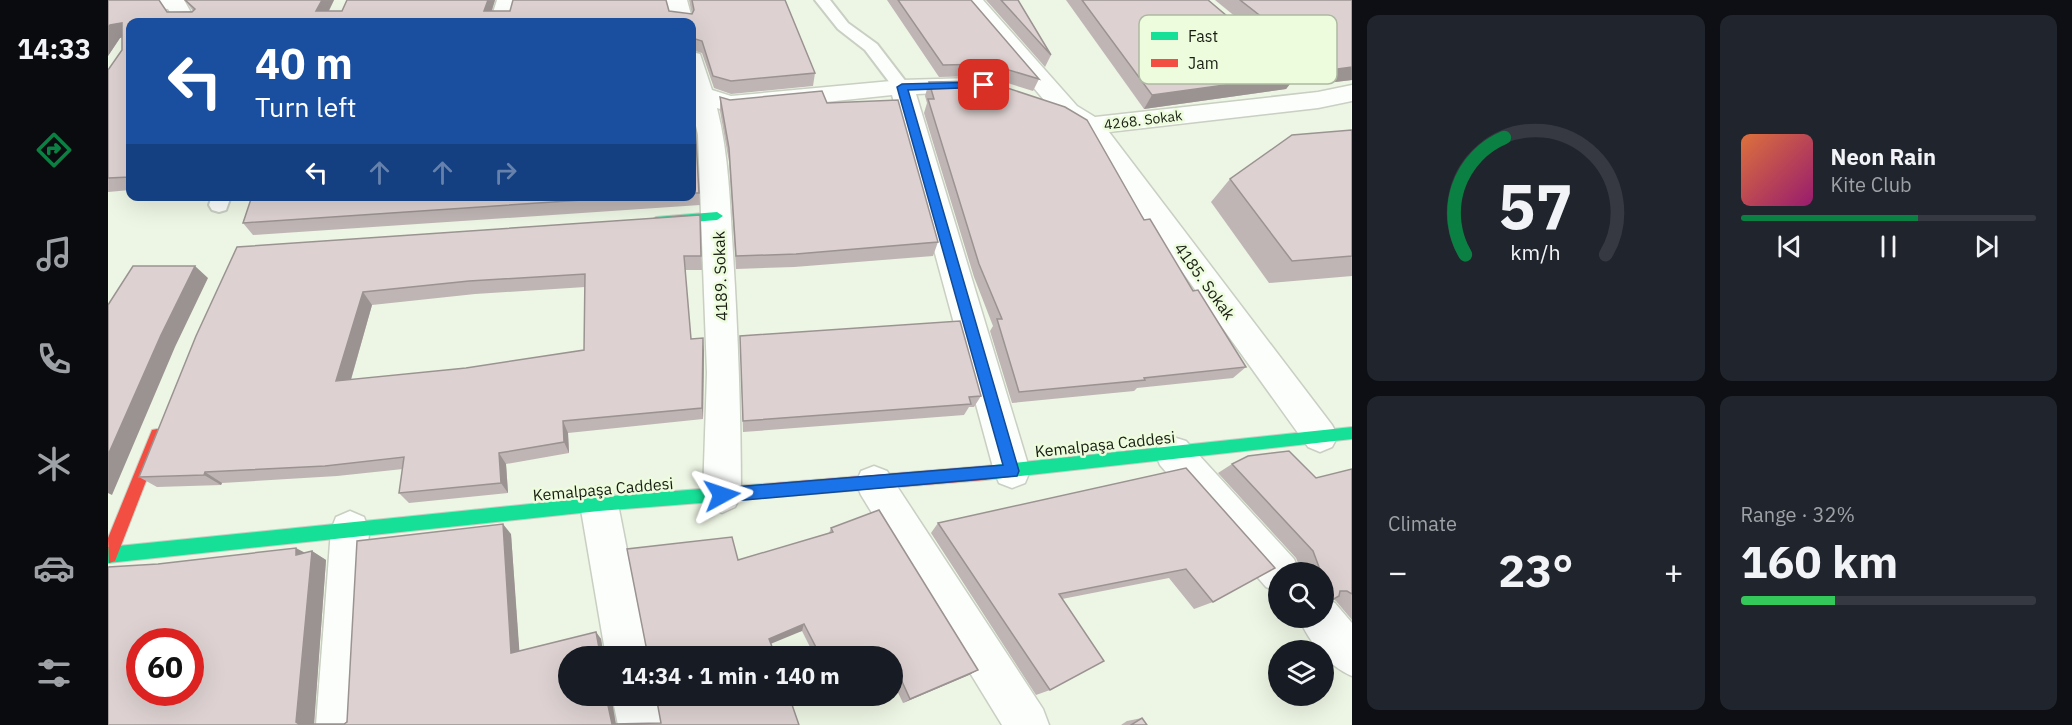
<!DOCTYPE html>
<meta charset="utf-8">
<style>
body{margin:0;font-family:"IBM Plex Sans",sans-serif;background:#20242c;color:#f1f3f6;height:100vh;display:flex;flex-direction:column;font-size:22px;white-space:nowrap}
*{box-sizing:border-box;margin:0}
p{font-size:20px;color:#9ea1a6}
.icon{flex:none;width:33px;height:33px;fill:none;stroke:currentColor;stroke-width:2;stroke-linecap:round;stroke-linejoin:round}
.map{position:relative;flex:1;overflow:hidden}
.drawer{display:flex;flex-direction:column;gap:15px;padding:15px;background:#0d0f14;width:720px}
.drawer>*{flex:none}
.hud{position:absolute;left:18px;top:18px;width:570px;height:183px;border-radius:12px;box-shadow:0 6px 24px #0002;background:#1a4fa0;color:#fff;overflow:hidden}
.fabs{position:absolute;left:1160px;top:562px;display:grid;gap:12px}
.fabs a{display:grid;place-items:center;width:66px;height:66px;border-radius:50%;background:#171b24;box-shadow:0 6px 24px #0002;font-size:30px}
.speed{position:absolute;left:18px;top:628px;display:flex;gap:12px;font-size:30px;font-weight:700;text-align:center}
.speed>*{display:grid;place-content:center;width:78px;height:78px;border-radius:50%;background:#171b24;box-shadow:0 6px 24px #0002;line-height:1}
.speed .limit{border:9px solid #d22;background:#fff;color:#111}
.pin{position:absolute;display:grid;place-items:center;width:51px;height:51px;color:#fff;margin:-26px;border-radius:12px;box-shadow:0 3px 9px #0006}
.me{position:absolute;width:66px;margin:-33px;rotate:85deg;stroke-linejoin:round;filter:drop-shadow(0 0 4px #0008)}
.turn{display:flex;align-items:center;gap:21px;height:126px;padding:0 30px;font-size:27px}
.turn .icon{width:78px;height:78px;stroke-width:2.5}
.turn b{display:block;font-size:42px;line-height:51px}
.lanes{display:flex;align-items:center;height:57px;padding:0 30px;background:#0003;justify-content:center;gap:30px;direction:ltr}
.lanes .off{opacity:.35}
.big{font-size:45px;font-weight:700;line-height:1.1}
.drawer .widget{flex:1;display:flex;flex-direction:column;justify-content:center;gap:9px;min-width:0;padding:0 21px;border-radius:12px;background:#20242c}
.drawer .dial{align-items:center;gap:0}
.dial svg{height:156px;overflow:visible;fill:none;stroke:#363941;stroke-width:7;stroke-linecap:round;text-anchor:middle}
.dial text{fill:#f1f3f6;stroke:none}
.song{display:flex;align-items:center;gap:18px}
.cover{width:72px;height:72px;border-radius:9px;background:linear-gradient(135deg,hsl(20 70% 55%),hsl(320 70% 35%))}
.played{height:6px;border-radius:3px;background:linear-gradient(90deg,#0b8043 60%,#363941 60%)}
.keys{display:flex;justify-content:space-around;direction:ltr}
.heat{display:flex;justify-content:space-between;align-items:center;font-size:33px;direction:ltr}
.charge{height:9px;border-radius:4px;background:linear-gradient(90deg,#34c759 32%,#363941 0)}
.drawer .tiles{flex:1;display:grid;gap:15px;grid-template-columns:repeat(2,1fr)}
.trip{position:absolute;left:450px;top:646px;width:345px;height:60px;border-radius:30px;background:#171b24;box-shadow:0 6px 24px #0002;font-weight:700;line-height:60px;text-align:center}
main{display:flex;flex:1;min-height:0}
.tabs{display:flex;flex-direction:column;width:108px;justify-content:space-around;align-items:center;background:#090b0e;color:#9ea1a6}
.tabs .icon{width:42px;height:42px}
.tabs .on{color:#0b8043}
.tabs b{font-size:27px;color:#f1f3f6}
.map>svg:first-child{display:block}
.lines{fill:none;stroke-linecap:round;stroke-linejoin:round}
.lane-casing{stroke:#c9cfc2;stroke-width:4}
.street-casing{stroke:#c9cfc2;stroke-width:3}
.fast-casing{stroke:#c9cfc2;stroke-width:2}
.jam-casing{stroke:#c9cfc2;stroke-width:2}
.lane{fill:#fcfefb;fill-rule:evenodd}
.street{fill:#fcfefb;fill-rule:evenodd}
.fast{fill:#16e098;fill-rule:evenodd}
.jam{fill:#f24e42;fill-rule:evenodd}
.wall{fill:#beb5b4;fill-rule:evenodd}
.shaded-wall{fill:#9b9392}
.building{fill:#ddd2d1;stroke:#9b9392;stroke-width:1.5;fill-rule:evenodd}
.route{fill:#1a73e8;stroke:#114b97;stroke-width:1.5}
.labels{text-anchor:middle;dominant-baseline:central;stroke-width:5;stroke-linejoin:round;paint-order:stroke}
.far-street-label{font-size:14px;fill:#181d12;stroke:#edfcdd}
.street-label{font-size:16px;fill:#181d12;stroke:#edfcdd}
.key{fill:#edfcdd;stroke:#adb9a0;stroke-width:1.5}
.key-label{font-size:16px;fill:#181d12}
</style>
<main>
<nav class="tabs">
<b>14:33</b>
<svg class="icon on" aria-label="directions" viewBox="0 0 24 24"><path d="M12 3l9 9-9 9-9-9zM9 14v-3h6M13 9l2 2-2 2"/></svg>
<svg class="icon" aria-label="music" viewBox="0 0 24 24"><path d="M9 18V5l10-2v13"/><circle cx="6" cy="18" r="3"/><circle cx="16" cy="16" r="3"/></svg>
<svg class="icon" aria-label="phone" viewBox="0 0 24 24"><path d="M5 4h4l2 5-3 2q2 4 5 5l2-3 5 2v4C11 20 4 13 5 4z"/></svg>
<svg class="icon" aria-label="climate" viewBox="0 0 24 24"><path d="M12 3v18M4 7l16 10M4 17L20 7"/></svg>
<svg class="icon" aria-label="car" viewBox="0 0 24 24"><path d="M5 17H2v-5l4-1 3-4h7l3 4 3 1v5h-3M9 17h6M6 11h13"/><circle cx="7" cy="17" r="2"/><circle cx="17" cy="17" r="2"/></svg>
<svg class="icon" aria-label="filters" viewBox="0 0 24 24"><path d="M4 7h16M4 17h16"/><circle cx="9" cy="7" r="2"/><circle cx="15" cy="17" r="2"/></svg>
</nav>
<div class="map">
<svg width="1244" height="725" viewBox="0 0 1244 725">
<rect width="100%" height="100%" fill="#edf5e4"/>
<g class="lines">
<defs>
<g id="lane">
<polygon points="707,0 722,0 740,23 769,44 802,87 800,91 788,91 757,50 730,29"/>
<polygon points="104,196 123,196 118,210 111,212 104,210 101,205"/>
</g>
<g id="street">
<polygon points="15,0 76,0 85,16 93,22 68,22 60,9 18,5"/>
<polygon points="389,0 411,0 404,22 382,22"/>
<polygon points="557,0 579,0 585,22 584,24 584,22 563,22"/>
<path d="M 852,0 L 875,0 L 969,106 L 987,117 L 1210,92 L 1244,85 L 1244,101 L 1210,108 L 1001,132 L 1224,425 L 1230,436 L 1224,447 L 1212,452 L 1200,447 L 974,132 C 964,126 935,113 931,106 L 936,100 Z"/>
<path d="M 584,52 L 592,54 L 604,90 L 623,96 L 794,80 L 865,78 L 874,80 L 877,85 L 874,90 L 865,92 L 808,94 L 922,471 L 917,483 L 904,488 L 891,483 L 886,471 L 784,95 L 622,112 L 609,108 C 621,155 622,205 625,253 C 630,334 633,414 633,495 L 627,507 L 614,513 L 601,507 L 595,495 L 599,373 L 590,135 L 584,107 Z"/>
<polygon points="1065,437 1078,441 1186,559 1192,573 1170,573 1170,592 1158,587 1052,465 1047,453 1052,441"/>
<polygon points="766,466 779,471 935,709 941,725 894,725 753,495 748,483 753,471"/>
<polygon points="491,486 504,491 510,504 540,657 498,657 472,504 478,491"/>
<polygon points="242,511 256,517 261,530 252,725 208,725 223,530 228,517"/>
<path d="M 1215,599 L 1227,603 L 1244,623 L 1244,676 C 1220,666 1201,642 1191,618 L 1215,618 Z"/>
<polygon points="504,696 548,696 554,725 510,725"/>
</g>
<g id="fast">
<polygon points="609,212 615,216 609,220 548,225 542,221 548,217"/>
<polygon points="1244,427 1244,439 877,480 872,478 870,473 872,468 877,466"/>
<polygon points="667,483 672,485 675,490 672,495 667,497 491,511 0,563 0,547 491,497"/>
</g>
<g id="jam">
<polygon points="49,429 54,430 56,435 7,561 1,563 0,538 42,435 44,430"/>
<polygon points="877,466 882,468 884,473 882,478 877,480 667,497 662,495 659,490 662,485 667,483"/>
</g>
</defs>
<use href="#lane" class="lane-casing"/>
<use href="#street" class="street-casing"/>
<use href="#fast" class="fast-casing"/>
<use href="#jam" class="jam-casing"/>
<use href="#lane" class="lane"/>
<use href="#street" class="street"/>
<use href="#fast" class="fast"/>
<use href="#jam" class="jam"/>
</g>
<g class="wall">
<polygon points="0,0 59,12 85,11 77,0 226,0 221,11 234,11 239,0 387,0 384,11 561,11 584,14 581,0 677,0 707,73 705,86 623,94 606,88 594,53 584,50 584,22 22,22 22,190 0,192 0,70 14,50 14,37 12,38 0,56"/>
<polygon points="779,0 863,0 931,79 925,91 877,76 831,77"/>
<polygon points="878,0 910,0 943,55 937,67"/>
<polygon points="958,0 1100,0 1189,75 1178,89 1036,109"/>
<polygon points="1107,0 1244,0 1244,80 1210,84"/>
<polygon points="821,82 1036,220 1138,367 1125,378 1029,388 1026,391 904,403 882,331 885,326 866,277 816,113 819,103 817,96"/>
<polygon points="612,97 622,100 719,103 830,242 825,256 686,267 628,269 621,162 612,111"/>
<polygon points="584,106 587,123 592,205 145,235 135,223 144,196 584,196"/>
<polygon points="1244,130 1244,276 1161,283 1103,202 1122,179"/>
<path d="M 592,215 L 594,270 L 577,270 L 583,339 L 596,351 L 595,419 L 460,433 L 461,453 L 398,464 L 400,493 L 301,503 L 291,493 L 295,469 L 229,476 L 114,483 L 113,485 L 49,487 L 31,477 L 129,247 ZM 477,287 L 476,350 L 358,368 L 243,380 L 264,305 L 367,294 Z"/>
<polygon points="632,336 873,396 866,407 861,407 856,415 635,432"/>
<polygon points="1124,464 1208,478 1244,469 1244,620 1228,601 1225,599 1215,573 1178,573 1189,568 1192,568 1188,558 1110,473"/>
<polygon points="1078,468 1105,602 1086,609 1061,578 954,599 942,690 928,695 823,533 830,523"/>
<polygon points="723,528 870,670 861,675 795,703 784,680 784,657 707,657 694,631 460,696 503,696 508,724 691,725 0,725 50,564 197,553 204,551 218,560 206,724 236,724 403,534 411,651 488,632 493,639 495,653 537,654 630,560 721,533"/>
<polygon points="1170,591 1170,600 1166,593"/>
<polygon points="1034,718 1039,725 1013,725 1019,721"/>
</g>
<g class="shaded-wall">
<polygon points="214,0 226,0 215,22 208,11"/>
<polygon points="380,0 387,0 380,22 376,11"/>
<polygon points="14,23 22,35 12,38 0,56 0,28 2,25"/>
<polygon points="1244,67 1244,80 1210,84 1222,70"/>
<polygon points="1189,75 1178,89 1036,109 1044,95"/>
<polygon points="87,266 100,278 67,347 4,495 0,493 0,455 53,335"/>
<polygon points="255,292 264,305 239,393 228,381"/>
<polygon points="595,338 596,351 595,419 594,408"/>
<polygon points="455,421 460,433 461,453 456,442"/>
<polygon points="391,453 398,464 400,493 393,483"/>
<polygon points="97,472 114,483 113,485 96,475"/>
<polygon points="395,524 403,534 412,659 403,653"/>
<polygon points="188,548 203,556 204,551 218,560 206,725 191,724 188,722"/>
<polygon points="696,624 694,631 660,645 661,639"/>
<polygon points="488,632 493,639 496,657 492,653"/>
<polygon points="870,670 861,675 795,703 802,699"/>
<polygon points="498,696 503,696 508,725 504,724"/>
</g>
<g class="building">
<polygon points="0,0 51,0 59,12 84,12 87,9 77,0 214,0 208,11 234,11 239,0 380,0 376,11 402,11 405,0 558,0 561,11 584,14 586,10 584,0 677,0 707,73 623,81 605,76 594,41 584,38 584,22 22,22 22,177 0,178 0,70 14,50 14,23 2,25 0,28"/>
<polygon points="790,0 863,0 931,79 881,64 835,65"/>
<polygon points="893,0 910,0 943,55"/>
<polygon points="974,0 1100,0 1189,75 1044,95"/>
<polygon points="1132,0 1244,0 1244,67 1222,70"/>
<polygon points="878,81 957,107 979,120 1036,220 1042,219 1085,291 1090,290 1138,367 1036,378 1037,380 911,392 889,319 894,319 871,264 820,99 826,99 821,82"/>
<polygon points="714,91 719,103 790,100 830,242 688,254 628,256 621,148 612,97 622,100"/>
<polygon points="584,106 587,123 591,193 584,193"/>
<polygon points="1244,130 1244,256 1184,261 1122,179 1184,135"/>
<polygon points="144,196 534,196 135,223"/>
<path d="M 592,215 L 593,256 L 576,256 L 583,339 L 595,338 L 594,408 L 455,421 L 456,442 L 391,453 L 393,483 L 291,493 L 296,457 L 217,466 L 97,472 L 96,475 L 31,477 L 88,336 L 129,247 ZM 477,274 L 476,350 L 358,368 L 228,381 L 255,292 L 361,281 Z"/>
<polygon points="25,266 87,266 53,335 0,455 0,305"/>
<polygon points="852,321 873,396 861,397 863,404 635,421 632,336"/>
<polygon points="1181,451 1208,478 1244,469 1244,594 1239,591 1232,591 1231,596 1215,605 1215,573 1189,573 1189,568 1211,567 1205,551 1124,464 1140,456"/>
<polygon points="1078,468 1167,568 1105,602 1078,569 951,594 996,661 942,690 830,523"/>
<path d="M 771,510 L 870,670 L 802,699 L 786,664 L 784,665 L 784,657 L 713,657 L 696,624 L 661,639 L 668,657 L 460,657 L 460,696 L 498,696 L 504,724 L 553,723 L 548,696 L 681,696 L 691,725 L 0,725 L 0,567 L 50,564 L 188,548 L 188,555 L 204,551 L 188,722 L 191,724 L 236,724 L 239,722 L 249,541 L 395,524 L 403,653 L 488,632 L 492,653 L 537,654 L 539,651 L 519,549 L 624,537 L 630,560 L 725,532 L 723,528 ZM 32,642 L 82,642 L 82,693 L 32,693 Z"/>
<polygon points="1034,718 1039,725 1023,725"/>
</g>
<polygon class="route" points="876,82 880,83 880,87 800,90 911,471 909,476 614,502 609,500 607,495 609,490 614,488 895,465 789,87 794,84"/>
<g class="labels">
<g class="far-street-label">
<text transform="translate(1035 120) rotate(-7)">4268. Sokak</text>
</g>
<g class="street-label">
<text transform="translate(612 276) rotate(-92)">4189. Sokak</text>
<text transform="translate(1097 281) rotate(54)">4185. Sokak</text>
<text transform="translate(997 444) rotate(-6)">Kemalpaşa Caddesi</text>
<text transform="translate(495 489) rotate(-5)">Kemalpaşa Caddesi</text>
</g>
</g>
<rect x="1031" y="15" width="198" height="69" rx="9" class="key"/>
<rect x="1043" y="32" width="27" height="8" fill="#16e098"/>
<rect x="1043" y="59" width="27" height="8" fill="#f24e42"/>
<g class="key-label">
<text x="1080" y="42">Fast</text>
<text x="1080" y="69">Jam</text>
</g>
</svg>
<div class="fabs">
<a><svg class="icon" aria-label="search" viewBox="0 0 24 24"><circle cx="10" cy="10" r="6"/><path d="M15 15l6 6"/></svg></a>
<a><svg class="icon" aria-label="layers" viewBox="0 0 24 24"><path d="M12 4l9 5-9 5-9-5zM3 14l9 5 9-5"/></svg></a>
</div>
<div class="speed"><div class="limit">60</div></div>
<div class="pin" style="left:876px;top:85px;background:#d93025"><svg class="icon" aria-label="arrive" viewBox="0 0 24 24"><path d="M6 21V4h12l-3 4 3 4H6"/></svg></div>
<svg class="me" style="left:614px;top:495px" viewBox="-20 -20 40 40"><path d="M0-17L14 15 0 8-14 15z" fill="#1a73e8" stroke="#fff" stroke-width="4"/></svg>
<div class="trip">14:34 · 1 min · 140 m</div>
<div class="hud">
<div class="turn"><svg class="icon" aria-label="left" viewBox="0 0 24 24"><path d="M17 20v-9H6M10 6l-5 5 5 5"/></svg><div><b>40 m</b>Turn left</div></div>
<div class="lanes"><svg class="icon" aria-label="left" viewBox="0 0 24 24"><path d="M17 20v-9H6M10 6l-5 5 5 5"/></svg><svg class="icon off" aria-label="ahead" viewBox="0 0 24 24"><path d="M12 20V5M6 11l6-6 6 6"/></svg><svg class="icon off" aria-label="ahead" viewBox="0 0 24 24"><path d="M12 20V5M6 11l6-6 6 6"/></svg><svg class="icon off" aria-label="right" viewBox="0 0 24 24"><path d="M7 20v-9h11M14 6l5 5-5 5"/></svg></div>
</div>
</div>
<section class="drawer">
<div class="tiles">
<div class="widget dial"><svg viewBox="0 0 100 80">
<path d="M14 69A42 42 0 1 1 86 69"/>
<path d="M14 69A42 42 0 0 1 34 9" stroke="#0b8043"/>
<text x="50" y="56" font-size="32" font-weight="700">57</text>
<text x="50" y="72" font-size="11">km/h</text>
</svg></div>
<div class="widget">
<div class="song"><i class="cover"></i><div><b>Neon Rain</b><p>Kite Club</p></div></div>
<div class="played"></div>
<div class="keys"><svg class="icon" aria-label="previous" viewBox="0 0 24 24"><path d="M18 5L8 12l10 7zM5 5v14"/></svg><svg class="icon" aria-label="pause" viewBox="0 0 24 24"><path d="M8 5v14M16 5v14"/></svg><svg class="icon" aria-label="next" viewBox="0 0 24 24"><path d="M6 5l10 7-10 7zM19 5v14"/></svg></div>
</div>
<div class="widget"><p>Climate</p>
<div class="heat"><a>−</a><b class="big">23°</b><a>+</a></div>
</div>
<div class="widget"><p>Range · 32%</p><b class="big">160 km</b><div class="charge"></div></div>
</div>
</section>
</main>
